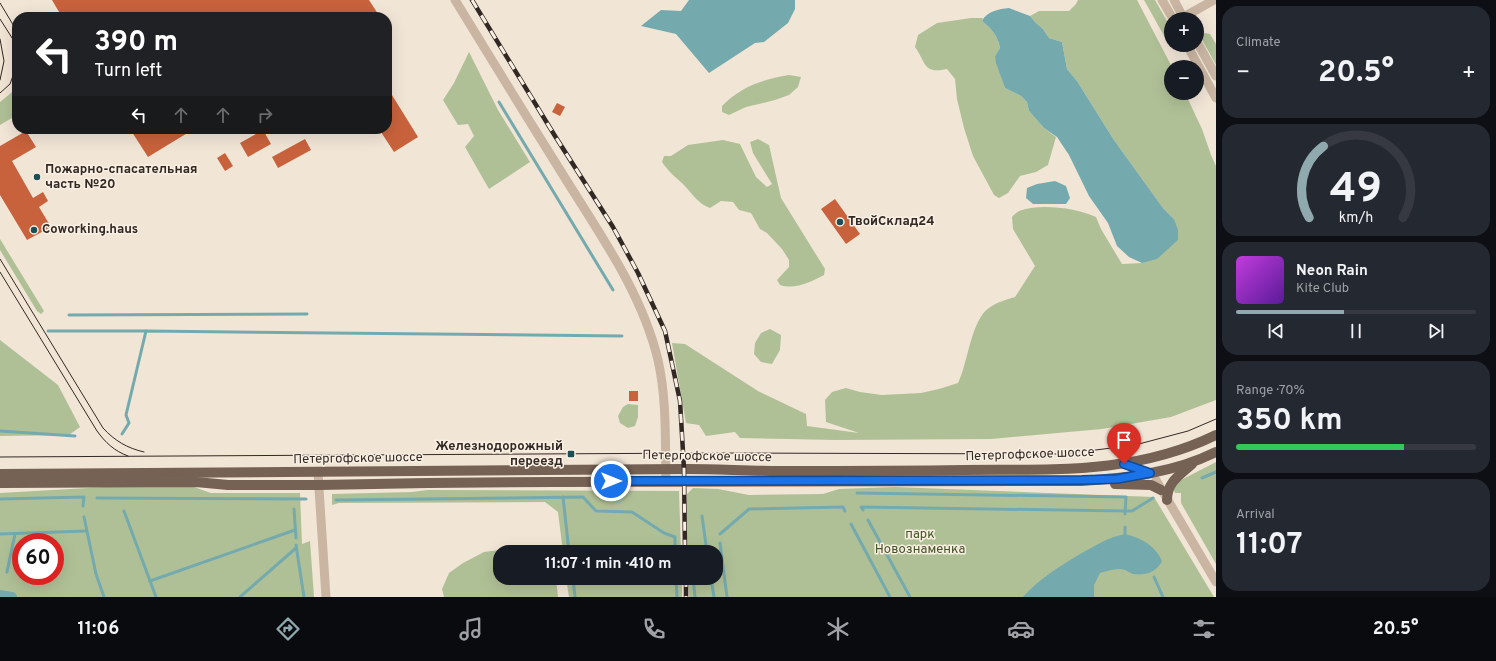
<!DOCTYPE html>
<meta charset="utf-8">
<style>
body{margin:0;font-family:Overpass,sans-serif;background:#242831;color:#f1f3f6;height:100vh;display:flex;flex-direction:column;font-size:15px;white-space:nowrap}
*{box-sizing:border-box;margin:0}
p{font-size:13px;color:#9ea1a6}
.icon{flex:none;width:22px;height:22px;fill:none;stroke:currentColor;stroke-width:2;stroke-linecap:round;stroke-linejoin:round}
.map{position:relative;flex:1;overflow:hidden}
.side{display:flex;flex-direction:column;gap:6px;padding:6px;background:#0d0f14;width:280px}
.side>*{flex:none}
.banner{position:absolute;left:12px;top:12px;width:380px;height:122px;border-radius:16px;box-shadow:0 4px 16px #0002;background:#202124;color:#fff;overflow:hidden}
.fabs{position:absolute;left:1164px;top:12px;display:grid;gap:8px}
.fabs a{display:grid;place-items:center;width:40px;height:40px;border-radius:50%;background:#171b24;box-shadow:0 4px 16px #0002;font-size:20px}
.speed{position:absolute;left:12px;top:533px;display:flex;gap:8px;font-size:20px;font-weight:700;text-align:center}
.speed>*{display:grid;place-content:center;width:52px;height:52px;border-radius:50%;background:#171b24;box-shadow:0 4px 16px #0002;line-height:1}
.speed .limit{border:6px solid #d22;background:#fff;color:#111}
.pin{position:absolute;display:grid;place-items:center;width:34px;height:34px;color:#fff;margin:-41px -17px;border-radius:50% 50% 50% 0;rotate:-45deg;box-shadow:0 0 4px #0007}
.pin .icon{rotate:45deg}
.me{position:absolute;width:44px;margin:-22px;rotate:90deg;stroke-linejoin:round;filter:drop-shadow(0 0 3px #0008)}
.turn{display:flex;align-items:center;gap:14px;height:84px;padding:0 16px;font-size:18px}
.turn .icon{width:52px;height:52px;stroke-width:2.5}
.turn b{display:block;font-size:28px;line-height:34px}
.lanes{display:flex;align-items:center;height:38px;padding:0 16px;background:#0003;justify-content:center;gap:20px;direction:ltr}
.lanes .off{opacity:.35}
.big{font-size:30px;font-weight:700;line-height:1.1}
.side .card{flex:1;display:flex;flex-direction:column;justify-content:center;gap:6px;min-width:0;padding:0 14px;border-radius:16px;background:#242831}
.side .dial{align-items:center;gap:0}
.dial svg{height:104px;overflow:visible;fill:none;stroke:#363941;stroke-width:7;stroke-linecap:round;text-anchor:middle}
.dial text{fill:#f1f3f6;stroke:none}
.song{display:flex;align-items:center;gap:12px}
.cover{width:48px;height:48px;border-radius:6px;background:linear-gradient(135deg,hsl(290 70% 55%),hsl(270 70% 35%))}
.played{height:4px;border-radius:2px;background:linear-gradient(90deg,#90a9ae 45%,#363941 45%)}
.keys{display:flex;justify-content:space-around;direction:ltr}
.heat{display:flex;justify-content:space-between;align-items:center;font-size:22px;direction:ltr}
.charge{height:6px;border-radius:3px;background:linear-gradient(90deg,#34c759 70%,#363941 0)}
.trip{position:absolute;left:493px;top:545px;width:230px;height:40px;border-radius:16px;background:#171b24;box-shadow:0 4px 16px #0002;font-weight:700;line-height:40px;text-align:center}
.dock{display:flex;height:64px;justify-content:space-around;align-items:center;background:#090b0e;color:#9ea1a6}
.dock .icon{width:28px;height:28px}
.dock .selected{color:#90a9ae}
.dock b{font-size:18px;color:#f1f3f6}
main{display:flex;flex:1;min-height:0}
.map>svg:first-child{display:block}
.green{fill:#b0c096;fill-rule:evenodd}
.water{fill:#74aaae}
.lines{fill:none;stroke-linecap:round;stroke-linejoin:round}
.stream{stroke:#74aaae;stroke-width:3}
.canal{stroke:#74aaae;stroke-width:10}
.building{fill:#c8623c}
.minor{stroke:#c9b5a2;stroke-width:9}
.major{stroke:#766155;stroke-width:10}
.tram{stroke:#332924;stroke-width:1}
.rail-casing{stroke:#332924;stroke-width:4.5}
.rail{stroke:#f9efe2;stroke-width:3;stroke-dasharray:9;stroke-linecap:butt}
.route-casing{stroke:#114b97;stroke-width:10}
.route{stroke:#1a73e8;stroke-width:7}
.poi-dot{fill:#1a4f55;stroke:#f9efe2;stroke-width:1.5}
.labels{text-anchor:middle;dominant-baseline:central;stroke-width:3;stroke-linejoin:round;paint-order:stroke}
.poi-label{font-size:13px;font-weight:bold;fill:#332924;stroke:#f9efe2;text-anchor:start}
.street-label{font-size:13px;fill:#332924;stroke:#f9efe2}
.park-label{font-size:13px;fill:#415228;stroke:#f9efe2}
</style>
<main>
<div class="map">
<svg width="1216" height="597" viewBox="0 0 1216 597">
<rect width="100%" height="100%" fill="#f1e5d6"/>
<g class="green">
<path d="M 1078,0 L 1137,0 L 1172,67 L 1171,93 L 1185,93 L 1202,129 L 1211,155 L 1216,166 L 1216,400 L 1171,417 L 1102,429 L 991,439 L 836,440 L 740,438 L 735,432 L 706,436 L 699,425 L 686,423 L 672,343 L 685,344 L 758,391 L 806,414 L 807,426 L 859,433 L 826,422 L 825,400 L 832,392 L 846,388 L 860,392 L 882,395 L 921,393 L 939,389 L 958,383 C 968,363 971,320 989,308 C 997,302 1005,300 1015,297 L 1035,266 L 1013,229 L 1012,217 C 1014,215 1017,212 1019,211 C 1039,203 1077,208 1096,217 L 1101,229 L 1122,264 L 1142,263 L 1174,219 L 1163,208 L 1114,140 L 1077,81 L 1067,69 L 1062,42 L 1049,38 L 1043,29 L 1035,22 L 1030,16 L 1039,11 L 1069,11 L 1076,4 Z"/>
<polygon points="1144,0 1155,0 1171,28 1171,42 1167,41"/>
<path d="M 971,18 L 983,18 L 982,21 C 991,28 998,36 1000,48 L 995,56 L 1005,88 L 1021,96 L 1027,102 L 1029,111 L 1044,128 L 1056,137 L 1048,165 L 1036,172 L 1020,176 L 1008,193 L 999,198 L 994,195 L 973,156 L 964,128 L 957,99 L 955,79 L 947,69 C 923,74 927,64 915,47 L 918,35 L 937,23 Z"/>
<polygon points="1205,33 1210,34 1216,44 1216,65 1200,36"/>
<polygon points="469,52 498,110 530,162 489,189 465,147 474,136 468,124 458,125 443,100 454,83"/>
<path d="M 789,75 L 801,77 L 798,87 L 789,95 L 775,100 L 746,107 L 729,115 L 722,112 L 722,106 C 742,86 761,80 789,75 Z"/>
<polygon points="17,86 17,115 0,125 0,102 11,93"/>
<path d="M 758,139 L 769,145 L 781,198 L 825,269 L 824,275 C 811,282 795,290 780,285 L 777,280 L 789,267 L 789,260 L 782,249 L 767,233 L 760,229 L 751,213 L 739,210 L 733,202 L 721,201 L 710,208 C 697,203 692,193 682,183 C 674,176 668,171 662,162 L 664,156 L 671,156 L 688,145 L 723,140 L 740,144 L 756,177 L 767,187 L 772,184 L 753,153 L 750,142 Z"/>
<polygon points="0,239 44,311 41,314 37,311 0,250"/>
<polygon points="770,329 781,335 780,350 772,364 761,362 754,354 755,343 761,333"/>
<polygon points="0,340 58,385 80,427 69,435 0,436"/>
<polygon points="628,404 638,405 638,417 635,426 628,428 620,423 618,416 623,407"/>
<polygon points="1216,462 1216,564 1181,503 1181,493 1175,493 1173,488 1179,481"/>
<path d="M 191,486 L 211,493 L 300,493 L 302,544 L 310,541 L 314,597 L 0,597 L 0,493 L 105,487 ZM 21,542 L 55,542 L 55,576 L 21,576 Z"/>
<polygon points="895,487 1154,497 1214,597 689,597 688,578 716,578 716,552 687,552 687,494 693,488 718,489 749,495 823,494 839,489"/>
<polygon points="428,490 679,491 681,552 563,552 558,512 545,502 339,503 332,505 332,494 412,492"/>
<polygon points="507,549 524,549 528,552 500,552 500,578 556,578 558,597 444,597 442,589 449,573 463,563 484,552"/>
<polygon points="566,578 682,578 682,597 569,597"/>
</g>
<g class="water">
<polygon points="689,0 795,0 795,9 788,23 764,42 755,43 709,73 676,34 641,26 661,10 681,11"/>
<path d="M 1009,8 L 1030,16 L 1035,22 L 1043,29 L 1049,38 L 1062,42 L 1067,69 L 1077,81 L 1114,140 L 1163,208 L 1174,219 L 1178,230 L 1178,240 L 1157,259 L 1142,263 L 1129,257 L 1117,246 L 1108,223 L 1089,196 L 1069,155 L 1057,137 L 1044,128 L 1029,111 L 1027,102 L 1021,96 L 1005,88 L 996,63 L 995,56 L 1000,48 C 998,36 991,28 982,21 C 987,11 999,9 1009,8 Z"/>
<polygon points="1055,181 1066,186 1070,198 1066,204 1033,204 1026,198 1027,188 1037,184"/>
<path d="M 1125,534 C 1140,537 1156,546 1162,561 C 1157,572 1145,576 1133,574 C 1130,573 1128,571 1125,570 C 1117,567 1108,571 1100,573 L 1094,585 L 1094,597 L 1023,597 C 1040,578 1059,567 1080,554 C 1095,546 1108,537 1125,534 Z"/>
</g>
<g class="lines">
<g class="stream">
<polyline points="499,102 613,290"/>
<polyline points="69,315 307,314"/>
<polyline points="48,331 146,331"/>
<polyline points="0,431 75,436"/>
<polyline points="122,434 129,423 126,415 146,331 622,336"/>
<polyline points="1202,478 1216,472"/>
<polyline points="857,493 1126,497 1125,514"/>
<polyline points="563,497 569,552"/>
<polyline points="97,498 306,499"/>
<polyline points="0,499 84,497 83,506"/>
<polyline points="336,500 583,497 596,511 632,512 664,533 675,537 675,552"/>
<polyline points="294,509 296,538"/>
<polyline points="863,510 861,507 1125,511 1132,511 1153,498"/>
<polyline points="124,511 156,597"/>
<polyline points="702,516 707,552"/>
<polyline points="84,517 96,574 104,597"/>
<polyline points="868,520 910,597"/>
<polyline points="851,524 890,597"/>
<polyline points="0,534 86,531"/>
<polyline points="720,534 749,509 843,507 845,511"/>
<polyline points="1125,534 1125,527"/>
<polyline points="720,543 727,597"/>
<polyline points="296,545 304,597"/>
<polyline points="699,552 706,546"/>
<polyline points="7,572 15,534"/>
<polyline points="1154,577 1163,597"/>
<polyline points="573,578 575,597"/>
<polyline points="676,578 677,597"/>
<polyline points="693,578 695,597"/>
<polyline points="711,578 714,597"/>
<polyline points="150,581 295,530"/>
<polyline points="240,597 296,548"/>
</g>
<polyline class="canal" points="0,595 12,597"/>
</g>
<g class="building">
<polygon points="52,0 369,0 380,17 62,17"/>
<polygon points="387,87 418,137 394,152 379,129 387,129"/>
<polygon points="557,103 565,107 560,116 552,112"/>
<polygon points="130,129 194,129 148,157"/>
<polygon points="263,130 271,144 248,157 240,143"/>
<polygon points="26,131 36,147 12,161 33,198 43,192 48,201 39,207 51,227 27,240 0,195 0,146"/>
<polygon points="305,139 311,150 278,168 272,157"/>
<polygon points="225,153 233,166 225,171 217,158"/>
<polygon points="835,199 860,234 846,244 821,209"/>
<rect x="629" y="391" width="9" height="10"/>
</g>
<g class="lines">
<g class="minor">
<path d="M 455,0 C 491,59 528,119 565,178 C 601,236 642,293 658,360 C 667,400 665,441 666,481"/>
<polyline points="1162,0 1173,19"/>
<polyline points="1174,0 1184,19"/>
<polyline points="1180,19 1214,0"/>
<polyline points="1197,42 1216,76"/>
<polyline points="1187,45 1216,98"/>
<polyline points="318,473 326,597"/>
<polyline points="1156,480 1216,582"/>
</g>
<g class="major">
<path d="M 0,474 L 687,469 C 718,469 748,471 778,471 C 840,471 902,471 963,470 C 1051,469 1134,475 1216,435"/>
<path d="M 0,483 L 196,482 L 228,485 L 319,485 L 428,483 L 553,482 L 1081,481 C 1127,478 1174,473 1216,452"/>
<polyline points="1115,484 1151,485 1161,490"/>
<path d="M 1167,500 C 1167,482 1180,475 1192,464"/>
</g>
<g class="tram">
<polyline points="0,3 15,28 17,34"/>
<polyline points="0,19 14,41 17,56"/>
<polyline points="0,39 4,61 0,80"/>
<polyline points="0,93 10,84 17,65"/>
<path d="M 0,259 L 103,428 C 115,441 127,448 144,452"/>
<path d="M 0,272 L 97,431 C 105,442 114,451 128,456"/>
<polyline points="0,457 712,453 1064,454 1135,445 1188,431 1216,419"/>
</g>
<defs>
<g id="rail">
<polyline points="472,0 555,136 613,227 638,273 665,331 680,401 684,469 685,552"/>
<polyline points="686,578 686,597"/>
</g>
</defs>
<use href="#rail" class="rail-casing"/>
<use href="#rail" class="rail"/>
</g>
<g class="lines">
<defs>
<polyline id="route" points="611,481 1082,480 1117,479 1150,473 1124,464"/>
</defs>
<use href="#route" class="route-casing"/>
<use href="#route" class="route"/>
</g>
<g class="poi-dot">
<circle cx="37" cy="177" r="4"/>
<circle cx="840" cy="222" r="4"/>
<circle cx="34" cy="230" r="4"/>
<rect x="567" y="450" width="8" height="8" rx="2"/>
</g>
<g class="labels">
<g class="poi-label">
<text x="45" y="170">Пожарно-спасательная<tspan x="45" dy="15">часть №20</tspan></text>
<text x="848" y="222">ТвойСклад24</text>
<text x="42" y="230">Coworking.haus</text>
<text x="563" y="447" text-anchor="end">Железнодорожный<tspan x="563" dy="15">переезд</tspan></text>
</g>
<g class="street-label">
<text transform="translate(1030 455) rotate(-2)">Петергофское шоссе</text>
<text transform="translate(707 457) rotate(1)">Петергофское шоссе</text>
<text transform="translate(358 459) rotate(-1)">Петергофское шоссе</text>
</g>
<g class="park-label">
<text x="920" y="535">парк<tspan x="920" dy="15">Новознаменка</tspan></text>
</g>
</g>
</svg>
<div class="fabs">
<a>+</a>
<a>−</a>
</div>
<div class="speed"><div class="limit">60</div></div>
<div class="pin" style="left:1124px;top:464px;background:#d93025"><svg class="icon" aria-label="arrive" viewBox="0 0 24 24"><path d="M6 21V4h12l-3 4 3 4H6"/></svg></div>
<svg class="me" style="left:611px;top:481px" viewBox="-20 -20 40 40"><circle r="17" fill="#1a73e8" stroke="#fff" stroke-width="3"/><path d="M0-11L8 9 0 5-8 9z" fill="#fff"/></svg>
<div class="trip">11:07 · 1 min · 410 m</div>
<div class="banner">
<div class="turn"><svg class="icon" aria-label="left" viewBox="0 0 24 24"><path d="M17 20v-9H6M10 6l-5 5 5 5"/></svg><div><b>390 m</b>Turn left</div></div>
<div class="lanes"><svg class="icon" aria-label="left" viewBox="0 0 24 24"><path d="M17 20v-9H6M10 6l-5 5 5 5"/></svg><svg class="icon off" aria-label="ahead" viewBox="0 0 24 24"><path d="M12 20V5M6 11l6-6 6 6"/></svg><svg class="icon off" aria-label="ahead" viewBox="0 0 24 24"><path d="M12 20V5M6 11l6-6 6 6"/></svg><svg class="icon off" aria-label="right" viewBox="0 0 24 24"><path d="M7 20v-9h11M14 6l5 5-5 5"/></svg></div>
</div>
</div>
<section class="side">
<div class="card"><p>Climate</p>
<div class="heat"><a>−</a><b class="big">20.5°</b><a>+</a></div>
</div>
<div class="card dial"><svg viewBox="0 0 100 80">
<path d="M14 69A42 42 0 1 1 86 69"/>
<path d="M14 69A42 42 0 0 1 25 14" stroke="#90a9ae"/>
<text x="50" y="56" font-size="32" font-weight="700">49</text>
<text x="50" y="72" font-size="11">km/h</text>
</svg></div>
<div class="card">
<div class="song"><i class="cover"></i><div><b>Neon Rain</b><p>Kite Club</p></div></div>
<div class="played"></div>
<div class="keys"><svg class="icon" aria-label="previous" viewBox="0 0 24 24"><path d="M18 5L8 12l10 7zM5 5v14"/></svg><svg class="icon" aria-label="pause" viewBox="0 0 24 24"><path d="M8 5v14M16 5v14"/></svg><svg class="icon" aria-label="next" viewBox="0 0 24 24"><path d="M6 5l10 7-10 7zM19 5v14"/></svg></div>
</div>
<div class="card"><p>Range · 70%</p><b class="big">350 km</b><div class="charge"></div></div>
<div class="card"><p>Arrival</p><b class="big">11:07</b></div>
</section>
</main>
<nav class="dock">
<b>11:06</b>
<svg class="icon selected" aria-label="directions" viewBox="0 0 24 24"><path d="M12 3l9 9-9 9-9-9zM9 14v-3h6M13 9l2 2-2 2"/></svg>
<svg class="icon" aria-label="music" viewBox="0 0 24 24"><path d="M9 18V5l10-2v13"/><circle cx="6" cy="18" r="3"/><circle cx="16" cy="16" r="3"/></svg>
<svg class="icon" aria-label="phone" viewBox="0 0 24 24"><path d="M5 4h4l2 5-3 2q2 4 5 5l2-3 5 2v4C11 20 4 13 5 4z"/></svg>
<svg class="icon" aria-label="climate" viewBox="0 0 24 24"><path d="M12 3v18M4 7l16 10M4 17L20 7"/></svg>
<svg class="icon" aria-label="car" viewBox="0 0 24 24"><path d="M5 17H2v-5l4-1 3-4h7l3 4 3 1v5h-3M9 17h6M6 11h13"/><circle cx="7" cy="17" r="2"/><circle cx="17" cy="17" r="2"/></svg>
<svg class="icon" aria-label="filters" viewBox="0 0 24 24"><path d="M4 7h16M4 17h16"/><circle cx="9" cy="7" r="2"/><circle cx="15" cy="17" r="2"/></svg>
<b>20.5°</b>
</nav>
